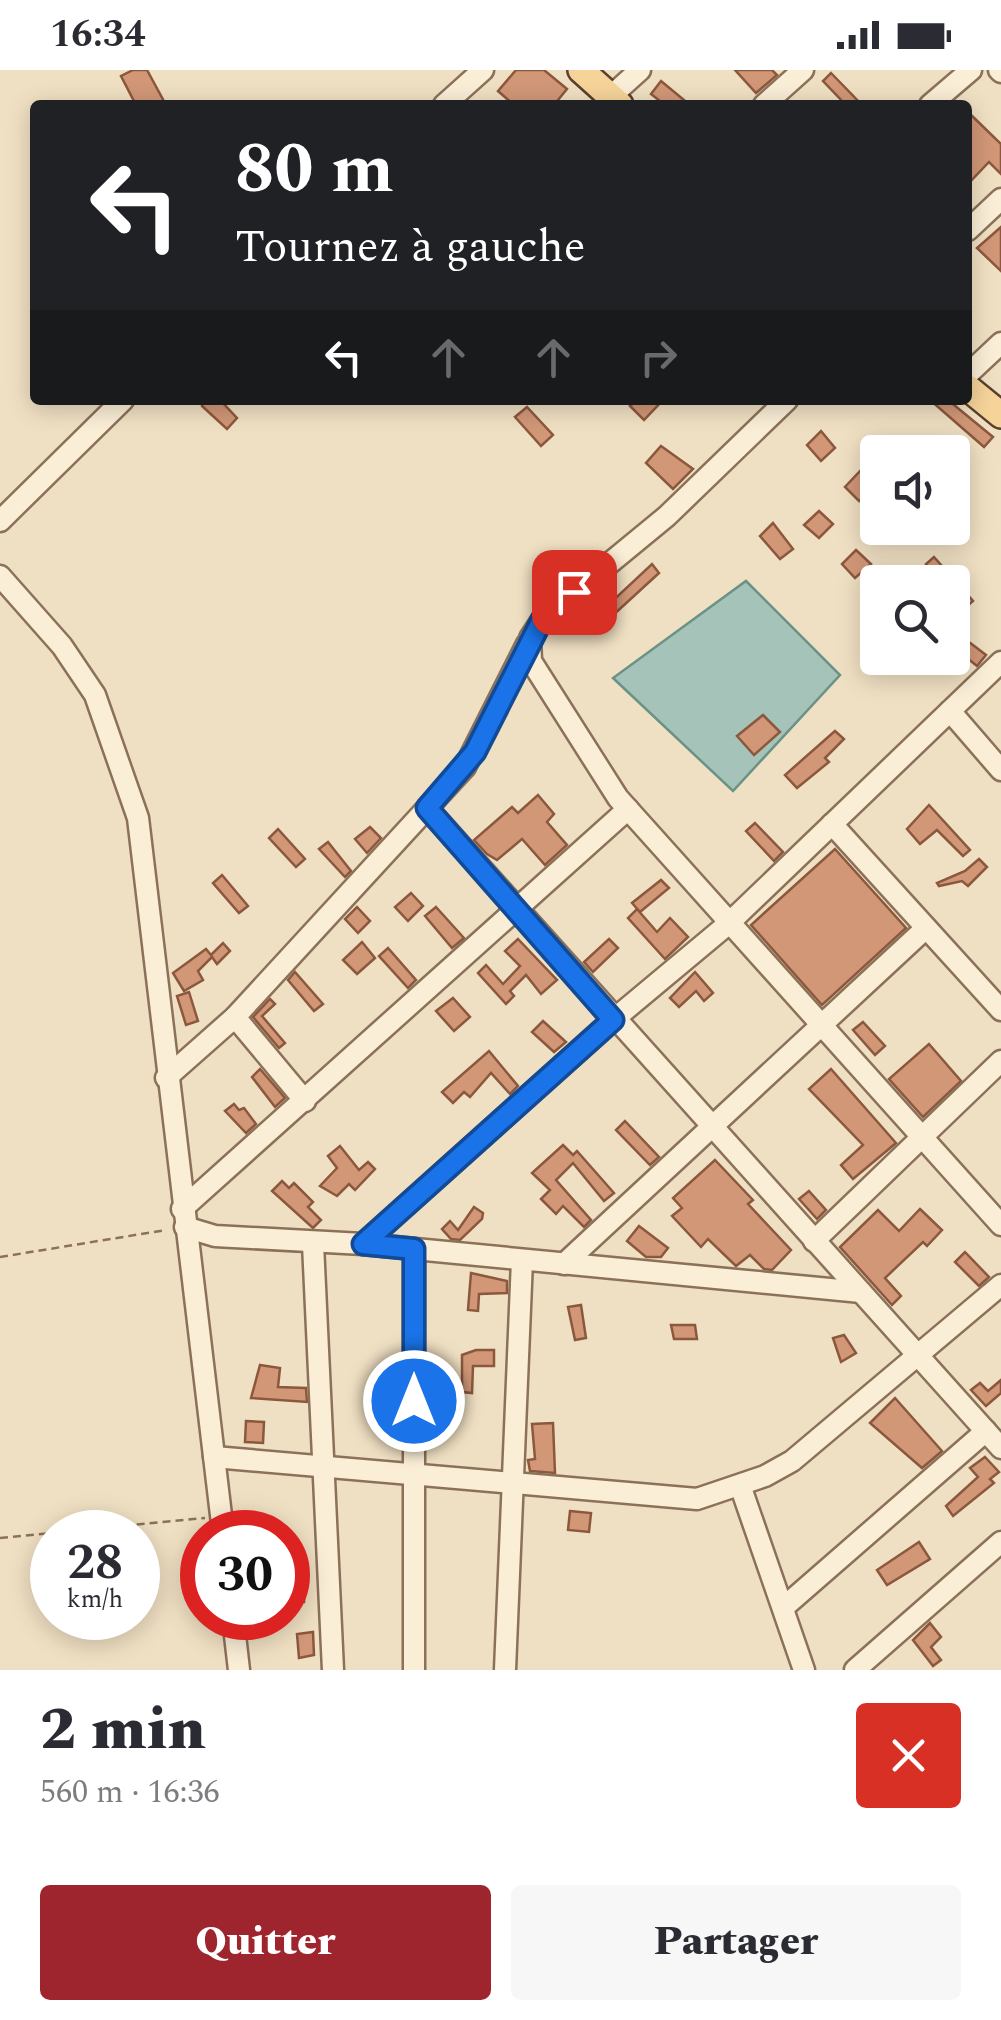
<!DOCTYPE html>
<html lang="fr">
<head>
<meta charset="utf-8">
<style>
	body { margin:0; font-family:Spectral,serif; background:#f7f7f7; color:#2b2b33; height:100vh; display:flex; flex-direction:column; font-size:38px; white-space:nowrap }
	* { box-sizing:border-box; margin:0 }
	p { font-size:32px; color:#7c7c81 }
	.icon { flex:none; width:55px; height:55px; fill:none; stroke:currentColor; stroke-width:2; stroke-linecap:round; stroke-linejoin:round }
	.map { position:relative; height:1600px; overflow:hidden }
	.details { display:flex; flex-direction:column; background:#fff; flex:1 }
	.details>* { flex:none }
	.guide { position:absolute; left:30px; top:30px; width:942px; height:305px; border-radius:10px; box-shadow:0 5px 25px #0003; background:#202124; color:#fff; overflow:hidden }
	.tools { position:absolute; left:860px; top:365px; display:grid; gap:20px }
	.tools a { display:grid; place-items:center; width:110px; height:110px; border-radius:10px; background:#fff; box-shadow:0 5px 25px #0003; font-size:50px }
	.speed { position:absolute; left:30px; top:1440px; display:flex; gap:20px; font-size:50px; font-weight:700; text-align:center }
	.speed>* { display:grid; place-content:center; width:130px; height:130px; border-radius:50%; background:#fff; box-shadow:0 5px 25px #0003; line-height:1 }
	.speed small { font-size:25px; font-weight:400 }
	.speed .limit { border:15px solid #d22; background:#fff; color:#111 }
	.pin { position:absolute; display:grid; place-items:center; width:85px; height:85px; color:#fff; margin:-42px; border-radius:20px; box-shadow:0 5px 15px #0006 }
	.me { position:absolute; width:110px; margin:-55px; rotate:0deg; stroke-linejoin:round; filter:drop-shadow(0 0 8px #0008) }
	.turn { display:flex; align-items:center; gap:35px; height:210px; padding:0 40px; font-size:45px }
	.turn .icon { width:130px; height:130px; stroke-width:2.5 }
	.turn b { display:block; font-size:70px; line-height:85px }
	.lanes { display:flex; align-items:center; height:95px; padding:0 40px; background:#0003; justify-content:center; gap:50px; direction:ltr }
	.lanes .off { opacity:.35 }
	.round { display:grid; place-items:center; flex:none; width:105px; height:105px; border-radius:10px; background:#f7f7f7 }
	.overview { display:flex; align-items:center; justify-content:space-between; height:170px; padding:0 40px }
	h1 { font-size:60px; font-weight:800; line-height:75px }
	.primary-button { display:flex; gap:20px; margin-top:auto; padding:20px 40px }
	.primary-button a { flex:1; height:115px; border-radius:10px; background:#9e252d; color:#fff; font-size:40px; font-weight:800; line-height:115px; text-align:center }
	.primary-button a+a { background:#f7f7f7; color:#2b2b33 }
	.status { display:flex; justify-content:space-between; align-items:center; height:70px; padding:0 50px; background:#fff; direction:ltr }
	.status svg { height:28px; fill:currentColor }
	.map>svg:first-child { display:block }
</style>
</head>
<body>
<div class="status"><b>16:34</b><svg viewBox="0 0 49 12"><path d="M0 12V9h3v3zM5 12V6h3v6zM10 12V3h3v9zM15 12V0h3v12zM26 1h20v11H26zM47 4h2v5h-2z"/></svg></div>
<div class="map">
<svg width="1001" height="1600" viewBox="0 0 1001 1600">
	<rect width="100%" height="100%" fill="#f0e0c3"/>
	<!-- water -->
	<path fill="#a5c3b9" stroke="#6b9286" stroke-width="2.5" d="M746 511 840 605 733 721 613 608Z"/>
	<!-- building -->
	<g fill="#d19777" stroke="#8c583d" stroke-width="2.5">
		<path d="M133 0H147L166 35H136L121 6Z"/>
		<path d="M516 0H544L567 19 554 35H514L498 21Z"/>
		<path d="M735 0H772L777 5 756 23Z"/>
		<path d="M831 3 862 35H846L823 11Z"/>
		<path d="M661 11 690 35H665L651 24Z"/>
		<path d="M968 42 1001 74V104L989 92 968 114Z"/>
		<path d="M1001 157V201L977 178Z"/>
		<path d="M206 330H220L237 348 227 359 202 336Z"/>
		<path d="M637 330H663L644 350 630 336Z"/>
		<path d="M930 330H948L993 367 984 377Z"/>
		<path d="M527 337 553 365 541 376 515 347Z"/>
		<path d="M821 361 835 378 821 391 807 375Z"/>
		<path d="M661 376 693 399 673 419 646 393Z"/>
		<path d="M860 401 875 417 859 431 845 417Z"/>
		<path d="M819 441 833 454 819 468 804 455Z"/>
		<path d="M773 453 793 479 780 489 760 466Z"/>
		<path d="M856 480 871 494 855 508 842 494Z"/>
		<path d="M934 487 973 531 964 539 952 527V512H942L926 494Z"/>
		<path d="M652 494 659 503 598 559 591 551Z"/>
		<path d="M952 559 986 585 977 596 952 576Z"/>
		<path d="M763 645 780 662 754 685 737 666Z"/>
		<path d="M835 661 844 669 825 688 829 692 797 718 785 705Z"/>
		<path d="M538 725 554 744 547 752 567 775 545 795 522 769 497 790 487 784 474 770 512 737 518 743Z"/>
		<path d="M929 735 970 780 963 786 937 760 920 774 907 759Z"/>
		<path d="M755 753 783 782 774 791 746 761Z"/>
		<path d="M370 757 381 768 367 783 355 769Z"/>
		<path d="M278 759 305 789 296 797 269 768Z"/>
		<path d="M328 772 351 801 345 807 319 779Z"/>
		<path d="M835 779 906 858 822 935 751 855Z"/>
		<path d="M979 789 987 797 968 816 962 811 939 816 937 813 965 801Z"/>
		<path d="M222 805 248 836 239 843 213 813Z"/>
		<path d="M661 810 669 818 640 842 632 833Z"/>
		<path d="M411 823 423 836 408 851 395 837Z"/>
		<path d="M357 837 370 851 358 863 345 849Z"/>
		<path d="M436 837 464 868 452 878 425 846Z"/>
		<path d="M637 839 657 862 670 848 688 867 665 889 628 848Z"/>
		<path d="M518 869 557 910 541 924 526 905 510 921 514 926 506 934 478 903 486 895 503 914 520 896 505 881Z"/>
		<path d="M609 869 618 878 593 902 584 892Z"/>
		<path d="M362 872 375 888 357 904 343 890Z"/>
		<path d="M223 873 230 881 217 894 212 887 198 901 203 910 184 921 173 903 206 879 211 885Z"/>
		<path d="M388 878 416 910 408 918 379 886Z"/>
		<path d="M295 902 323 934 314 941 288 910Z"/>
		<path d="M695 902 713 923 704 931 696 921 679 937 670 928Z"/>
		<path d="M189 922 198 951 186 955 177 926Z"/>
		<path d="M453 928 470 947 454 961 436 941Z"/>
		<path d="M270 929 275 934 262 946 285 973 279 978 253 947Z"/>
		<path d="M543 951 566 972 554 982 532 962Z"/>
		<path d="M863 952 885 976 875 985 853 960Z"/>
		<path d="M929 974 961 1011 923 1047 889 1009Z"/>
		<path d="M489 981 518 1016 510 1024 491 1003 470 1027 464 1022 453 1033 442 1022Z"/>
		<path d="M260 999 285 1028 275 1037 252 1007Z"/>
		<path d="M831 999 896 1073 853 1109 841 1095 863 1075 809 1019Z"/>
		<path d="M234 1034 239 1040 244 1038 256 1054 246 1063 225 1041Z"/>
		<path d="M625 1051 659 1087 650 1095 616 1060Z"/>
		<path d="M563 1075 573 1085 577 1081 614 1123 604 1131 573 1093 556 1110 591 1150 584 1157 563 1136 556 1144 541 1129 550 1120 532 1103Z"/>
		<path d="M340 1076 359 1100 368 1092 375 1099 355 1120 349 1114 337 1126 320 1116 337 1098 328 1086Z"/>
		<path d="M715 1090 753 1130 748 1134 791 1180 772 1200 764 1199 750 1185 736 1196 708 1169 701 1177 672 1146 682 1138 673 1128Z"/>
		<path d="M282 1111 289 1118 294 1113 313 1132 308 1137 321 1150 313 1158 272 1121Z"/>
		<path d="M809 1121 826 1140 817 1149 799 1129Z"/>
		<path d="M474 1137 483 1143 482 1149 460 1170 451 1169 442 1159 450 1151 458 1160Z"/>
		<path d="M920 1139 942 1160 927 1176 923 1172 885 1208 901 1226 892 1235 840 1177 878 1140 899 1161Z"/>
		<path d="M639 1156 668 1178 661 1187H646L627 1171Z"/>
		<path d="M965 1182 989 1207 979 1216 955 1192Z"/>
		<path d="M471 1203 507 1211V1223L479 1224 478 1241 468 1240Z"/>
		<path d="M581 1235 586 1268 575 1270 568 1237Z"/>
		<path d="M671 1255H695L697 1269H674Z"/>
		<path d="M844 1265 856 1283 841 1292 833 1268Z"/>
		<path d="M476 1280H494V1296H473L472 1323 462 1322V1285Z"/>
		<path d="M260 1295 280 1298 278 1317 306 1318 307 1332 251 1328Z"/>
		<path d="M1001 1310V1323L986 1336 971 1320 980 1313 988 1321Z"/>
		<path d="M895 1328 942 1381 922 1398 870 1353Z"/>
		<path d="M246 1351 264 1352 263 1373 245 1372Z"/>
		<path d="M553 1353 555 1403 530 1401 528 1390 535 1389 532 1354Z"/>
		<path d="M985 1387 999 1402 990 1409 994 1413 953 1446 946 1436 978 1407 970 1398Z"/>
		<path d="M570 1441 591 1443 589 1462 568 1460Z"/>
		<path d="M919 1472 930 1489 887 1515 877 1500Z"/>
		<path d="M289 1511H305L304 1532H289Z"/>
		<path d="M930 1553 941 1567 931 1577 941 1590 933 1596 913 1570Z"/>
		<path d="M313 1562 314 1585 299 1588 297 1564Z"/>
	</g>
	<g fill="none" stroke-linecap="round" stroke-linejoin="round">
		<!-- minor casing -->
		<g stroke="#8c7159" stroke-width="25">
			<g id="minor">
				<path d="M999 0 1001 2"/>
				<path d="M610 27 640 0"/>
				<path d="M444 35 483 0"/>
				<path d="M764 35 803 0"/>
				<path d="M930 35 971 0"/>
				<path d="M968 160 1001 129"/>
				<path d="M968 304 1001 273"/>
				<path d="M787 330 667 446 543 548 530 568 531 591 618 728 1001 1155"/>
				<path d="M0 451 123 330"/>
				<path d="M0 506 62 576 95 625 138 748 223 1462"/>
				<path d="M950 641 1001 700"/>
				<path d="M427 738 1001 1378"/>
				<path d="M832 754 1001 940"/>
				<path d="M235 947 305 1031"/>
				<path d="M166 1008 235 947 465 697 527 574"/>
				<path d="M182 1139 628 739"/>
				<path d="M185 1157 215 1166 363 1174 861 1222"/>
				<path d="M814 1171 1001 991"/>
				<path d="M313 1174 333 1600"/>
				<path d="M363 1174 613 950 728 854 1001 592"/>
				<path d="M414 1179V1600"/>
				<path d="M564 1194 926 858"/>
				<path d="M214 1387 697 1429 765 1406 792 1391 1001 1215"/>
				<path d="M740 1415 804 1600"/>
				<path d="M784 1537 986 1361"/>
				<path d="M233 1548 239 1600"/>
				<path d="M505 1600 522 1190"/>
				<path d="M855 1600 1001 1472"/>
			</g>
		</g>
		<!-- major casing -->
		<g stroke="#593f2d" stroke-width="30">
			<g id="major">
				<path d="M581 0 620 35"/>
				<path d="M968 318 1001 345"/>
			</g>
		</g>
		<!-- path -->
		<g stroke="#8c7159" stroke-width="2.5" stroke-dasharray="8 5" stroke-linecap="butt">
			<path d="M0 1187 166 1160"/>
			<path d="M59 1462 205 1448"/>
			<path d="M0 1468 52 1463"/>
		</g>
		<!-- minor -->
		<use href="#minor" stroke="#fbeed7" stroke-width="20"/>
		<!-- major -->
		<use href="#major" stroke="#f5d399" stroke-width="25"/>
	</g>
	<g fill="none" stroke-linecap="round" stroke-linejoin="round">
		<!-- route casing -->
		<g stroke="#114b97" stroke-width="25">
			<path id="route" d="M414 1331V1179L363 1174 613 950 427 738 475 682 543 548 574 522"/>
		</g>
		<!-- route -->
		<use href="#route" stroke="#1a73e8" stroke-width="18"/>
	</g>
</svg>
<div class="tools">
<a><svg class="icon" aria-label="sound" viewBox="0 0 24 24"><path d="M4 9h4l5-4v14l-5-4H4zM17 9q2 3 0 6"/></svg></a>
<a><svg class="icon" aria-label="search" viewBox="0 0 24 24"><circle cx="10" cy="10" r="6"/><path d="M15 15l6 6"/></svg></a>
</div>
<div class="speed"><div>28<small>km/h</small></div><div class="limit">30</div></div>
<div class="pin" style="left:574px;top:522px;background:#d93025"><svg class="icon" aria-label="arrive" viewBox="0 0 24 24"><path d="M6 21V4h12l-3 4 3 4H6"/></svg></div>
<svg class="me" style="left:414px;top:1331px" viewBox="-20 -20 40 40"><circle r="17" fill="#1a73e8" stroke="#fff" stroke-width="3"/><path d="M0-11L8 9 0 5-8 9z" fill="#fff"/></svg>
<div class="guide">
<div class="turn"><svg class="icon" aria-label="left" viewBox="0 0 24 24"><path d="M17 20v-9H6M10 6l-5 5 5 5"/></svg><div><b>80 m</b>Tournez à gauche</div></div>
<div class="lanes"><svg class="icon" aria-label="left" viewBox="0 0 24 24"><path d="M17 20v-9H6M10 6l-5 5 5 5"/></svg><svg class="icon off" aria-label="ahead" viewBox="0 0 24 24"><path d="M12 20V5M6 11l6-6 6 6"/></svg><svg class="icon off" aria-label="ahead" viewBox="0 0 24 24"><path d="M12 20V5M6 11l6-6 6 6"/></svg><svg class="icon off" aria-label="right" viewBox="0 0 24 24"><path d="M7 20v-9h11M14 6l5 5-5 5"/></svg></div>
</div>
</div>
<section class="details">
<div class="overview"><div><h1>2 min</h1><p>560 m · 16:36</p></div><a class="round" style="background:#d93025;color:#fff"><svg class="icon" aria-label="close" viewBox="0 0 24 24"><path d="M6 6l12 12M18 6L6 18"/></svg></a></div>
<div class="primary-button"><a>Quitter</a><a>Partager</a></div>
</section>
</body>
</html>
